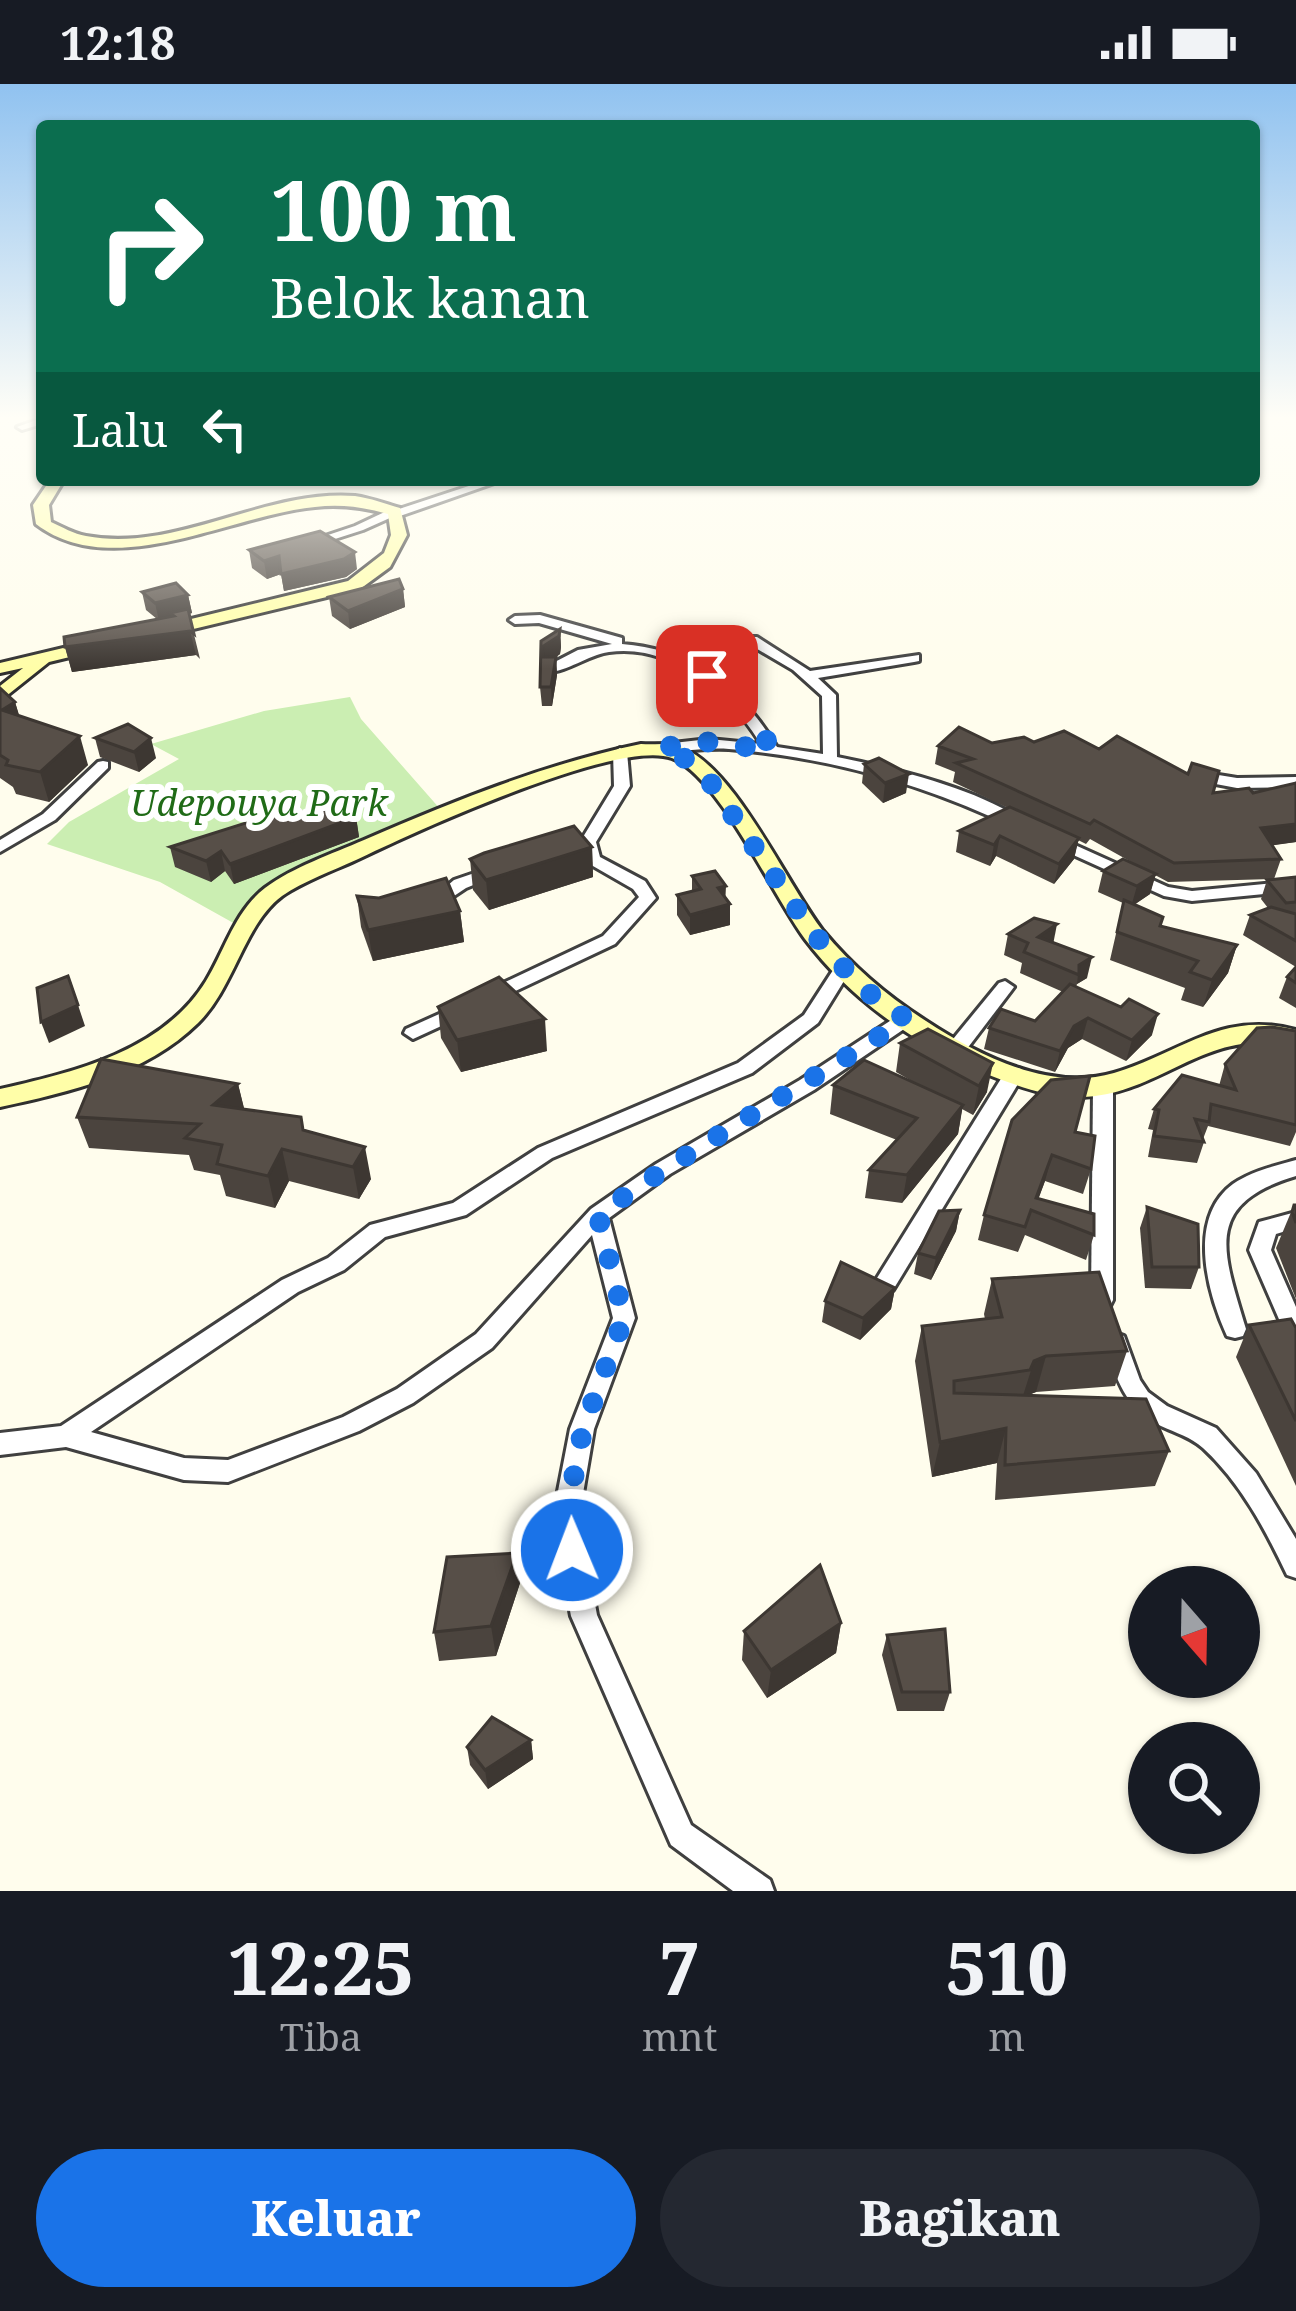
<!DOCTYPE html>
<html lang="id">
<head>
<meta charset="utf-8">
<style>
	body { margin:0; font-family:"Noto Serif",serif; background:#242831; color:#f1f3f6; height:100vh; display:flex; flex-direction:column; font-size:45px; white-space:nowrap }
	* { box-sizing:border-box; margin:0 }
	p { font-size:39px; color:#9ea1a6 }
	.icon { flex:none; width:66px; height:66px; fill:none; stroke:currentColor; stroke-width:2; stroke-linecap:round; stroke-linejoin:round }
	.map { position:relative; height:1807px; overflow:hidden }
	.sheet { display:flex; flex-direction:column; background:#171b24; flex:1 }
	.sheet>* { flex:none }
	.top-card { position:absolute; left:36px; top:36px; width:1224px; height:366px; border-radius:12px; box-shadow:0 3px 9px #0004; background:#0b6e4f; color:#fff; overflow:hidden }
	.needle { width:78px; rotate:160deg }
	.fabs { position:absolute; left:1128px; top:1482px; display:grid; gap:24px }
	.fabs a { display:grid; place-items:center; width:132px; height:132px; border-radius:50%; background:#171b24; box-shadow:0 3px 9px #0004; font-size:60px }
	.pin { position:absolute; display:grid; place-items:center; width:102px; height:102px; color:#fff; margin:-51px; border-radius:24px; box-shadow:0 6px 18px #0006 }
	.me { position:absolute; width:132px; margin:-66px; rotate:359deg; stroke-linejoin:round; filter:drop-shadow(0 0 9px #0008) }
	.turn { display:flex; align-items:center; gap:42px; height:252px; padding:0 36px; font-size:54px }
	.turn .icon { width:156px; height:156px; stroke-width:2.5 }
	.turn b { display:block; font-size:84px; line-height:102px }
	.then { display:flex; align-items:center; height:114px; padding:0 36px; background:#0003; gap:24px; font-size:45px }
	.eta { display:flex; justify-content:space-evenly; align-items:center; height:204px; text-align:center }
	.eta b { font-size:72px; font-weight:800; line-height:84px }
	.cta { display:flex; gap:24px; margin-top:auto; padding:24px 36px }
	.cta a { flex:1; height:138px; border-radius:72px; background:#1a73e8; color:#fff; font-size:48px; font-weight:800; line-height:138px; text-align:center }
	.cta a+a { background:#242831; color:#f1f3f6 }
	.status { display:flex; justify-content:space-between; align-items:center; height:84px; padding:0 60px; background:#171b24; direction:ltr }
	.status svg { height:33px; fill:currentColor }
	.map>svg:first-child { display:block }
</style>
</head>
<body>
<div class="status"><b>12:18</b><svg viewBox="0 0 49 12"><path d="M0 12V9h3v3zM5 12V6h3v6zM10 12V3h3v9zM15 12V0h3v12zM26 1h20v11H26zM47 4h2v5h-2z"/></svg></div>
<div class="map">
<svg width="1296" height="1807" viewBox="0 0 1296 1807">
	<rect width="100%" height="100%" fill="#fffded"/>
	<!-- green -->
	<path fill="#cbeeb2" d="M350 613 361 635 441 726 309 791 237 841 160 798 47 760 69 738 179 675 151 660 264 627Z"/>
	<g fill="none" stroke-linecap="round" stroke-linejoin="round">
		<!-- street casing -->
		<g stroke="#404040" stroke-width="6">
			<g id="street">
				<path d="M42 334V340L22 346 17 343Z"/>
				<path d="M487 396H503L400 432 392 433 363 446 310 463 304 459 355 442 391 425H399Z"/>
				<path d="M540 531 622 554V560C692 565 741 604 777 663L823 670 822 612 793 586 747 559V553H757L810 587 919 571V577L914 578 818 594 836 611 837 673C892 684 984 706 1027 740L1025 743H1013C924 700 828 673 729 665 704 663 679 669 655 667V661L709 655 761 660C730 610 672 559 609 568 587 571 568 588 547 588V582L578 566 612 560 539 539 515 540 509 536 515 532Z"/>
				<path d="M620 664 627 668 630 702 596 758 600 773 645 797 656 814 615 860 494 917H482L479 913 482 909 603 852 639 813 633 805 586 778 580 758 614 702 613 668Z"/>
				<path d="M103 677 108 678V684L55 736 0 768V756L43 730 98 678Z"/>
				<path d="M1194 687 1237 694 1296 693V703L1237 704 1189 695 1186 692Z"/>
				<path d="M1055 752 1168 803 1192 807 1296 797V807L1192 817 1164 812 1049 760 1047 757Z"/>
				<path d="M492 783 500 788 498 791 466 804 433 826 425 821 454 796Z"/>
				<path d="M843 878 852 884 818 939 752 989 552 1074 466 1131 385 1153 344 1186 298 1208 91 1348 184 1374 228 1376 343 1333 397 1305 476 1250 591 1125 656 1080 800 996 899 931H913L915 935 913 939 814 1006 670 1090 609 1134 635 1234 594 1345 579 1433 597 1531 691 1741 770 1796 774 1807H733L671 1761 571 1532 553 1433 570 1345 613 1234 592 1151 492 1264 413 1319 359 1347 228 1398 184 1396 66 1363 0 1371V1349L61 1342 282 1196 328 1174 370 1141 453 1119 538 1064 738 979 804 931 837 880Z"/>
				<path d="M1005 897 1014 903 1011 907 963 970H949L947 965 949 960 999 899Z"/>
				<path d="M457 922 463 924 466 928 463 932 413 955 404 949 406 945Z"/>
				<path d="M1014 983 1021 985 1024 990 893 1206 885 1209 877 1206 874 1200 877 1194 1007 985Z"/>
				<path d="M1103 998 1110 1000 1113 1005V1216L1110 1222 1102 1225 1094 1222 1091 1216 1093 1005 1096 1000Z"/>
				<path d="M1296 1076V1092C1202 1120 1223 1168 1246 1245L1243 1252 1235 1254 1227 1252C1207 1208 1187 1134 1233 1100 1252 1087 1275 1082 1296 1076Z"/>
				<path d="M1296 1128V1144L1276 1150 1271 1166 1296 1223V1258L1288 1256 1249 1166 1259 1138Z"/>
				<path d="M1116 1249 1124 1252 1140 1296 1148 1308 1167 1322 1216 1344 1256 1389 1296 1455V1494L1287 1491C1265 1445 1241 1399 1203 1364 1191 1353 1176 1349 1161 1342 1125 1325 1116 1294 1105 1259L1108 1252Z"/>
			</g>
		</g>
		<!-- secondary casing -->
		<g stroke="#2f2f2f" stroke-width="6">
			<g id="secondary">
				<path d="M50 396H64L49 421 51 438C62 443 74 450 86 452 177 469 264 405 355 412 370 414 386 420 400 424L407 451 390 483 360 505 160 553 154 552V544L348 497 384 469 391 451 388 430C363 423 341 420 315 423 230 431 113 499 36 440L33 421Z"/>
				<path d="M97 556 106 561 103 565 49 578 0 617V602L23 584 0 589V579Z"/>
				<path d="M641 660C653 661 667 659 678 662 733 679 787 801 823 847 852 882 888 913 926 937 979 972 1050 1008 1114 989 1181 969 1222 926 1296 946V964C1208 939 1163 1011 1081 1013 1054 1014 1027 1005 1002 996 926 968 854 920 805 855 773 812 719 692 672 674 618 654 412 749 356 776 332 787 304 797 282 812 244 840 234 904 198 939 145 991 69 1008 0 1023V1005C75 988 163 967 206 897 225 866 235 827 265 804 293 783 332 770 364 756 454 717 545 680 641 660Z"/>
			</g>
		</g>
		<!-- street -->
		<use href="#street" fill="#fff" fill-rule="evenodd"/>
		<!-- secondary -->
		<use href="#secondary" fill="#fffea8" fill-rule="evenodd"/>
	</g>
	<!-- wall -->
	<g fill="#4b443e">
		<path d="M249 466 357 485 346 493 284 507 281 490 267 495 252 484Z"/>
		<path d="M403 505 405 523 350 545 332 532 329 513Z"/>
		<path d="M142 508 188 511 192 529 189 530 200 575 196 571 72 588 65 563 157 535 146 526Z"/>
		<path d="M560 545 561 563 560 570 556 573 557 591 552 622H542L540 603Z"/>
		<path d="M0 604 15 618 19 632 88 681 49 718 16 710 13 703 0 694Z"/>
		<path d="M95 654 156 674 139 688 100 673Z"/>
		<path d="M1034 658 1099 665 1213 709H1253L1295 699 1296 697V758L1272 761 1281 775 1274 795 1168 798 1155 791 1150 810 1135 820 1161 842 1237 861 1228 889 1203 923 1181 916 1185 904 1110 876 1123 819 1098 808 1103 787 1142 784 1090 755 1086 760 1078 756 1074 775 1054 800 996 772 990 782 956 768 959 747 1008 724 953 698 955 688 935 680 938 662Z"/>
		<path d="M864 680 906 709 883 719 862 699Z"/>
		<path d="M290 725 291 732 356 733 359 753 234 800 225 787 211 798 175 783 170 763Z"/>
		<path d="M592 763 593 793 489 826 473 806 470 775Z"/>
		<path d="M692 792 725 813 730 841 690 851 677 831V811L692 807Z"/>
		<path d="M1296 793V883L1243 851 1250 831 1268 824 1261 815 1267 796Z"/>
		<path d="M357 812 460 827 464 858 373 877 361 843Z"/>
		<path d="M1008 850 1053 858 1087 894 1077 900 1076 903 1152 951 1126 977 1082 955 1068 964 1055 988 984 965 989 944 1035 937 1063 908 1020 889 1022 879 1004 871Z"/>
		<path d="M1296 883V924L1279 914 1287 893Z"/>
		<path d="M438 923 547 967 461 988 441 954Z"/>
		<path d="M928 945 987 1008 973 1031 962 1025 958 1050 902 1119 865 1114 869 1086 897 1056 830 1030 833 1001 922 1003 896 988 900 959Z"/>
		<path d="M1296 947V1048L1290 1062 1208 1042 1203 1055 1204 1058 1197 1079 1148 1073 1153 1046 1148 1045 1154 1025 1219 1002 1225 980Z"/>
		<path d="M238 1000 244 1025 304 1047 371 1095 359 1115 289 1097 275 1124 226 1112 220 1091 194 1086 189 1071 89 1064 77 1033Z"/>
		<path d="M1075 1048 1091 1085 1083 1110 1045 1097 1038 1115 1094 1151 1086 1176 1025 1151 1018 1168 978 1156 984 1131Z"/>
		<path d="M1294 1121H1296V1215L1276 1164Z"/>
		<path d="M1147 1123 1199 1183 1191 1205 1145 1204 1140 1144Z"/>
		<path d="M960 1126 956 1147 931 1196 914 1190 918 1169Z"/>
		<path d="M992 1195 1127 1267 1115 1302 1036 1308 1028 1311 1169 1367 1155 1402 995 1416 997 1379 932 1393 915 1277 922 1242 985 1235 984 1230Z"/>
		<path d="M895 1204 891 1225 860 1256 822 1238 825 1217Z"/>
		<path d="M1249 1241 1296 1244V1402L1236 1273Z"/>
		<path d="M517 1469 520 1499 496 1572 439 1577 434 1548Z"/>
		<path d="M841 1539 836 1569 767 1614 742 1576 744 1547Z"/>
		<path d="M887 1551 950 1608 944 1627H897L882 1571Z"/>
		<path d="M531 1656 533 1675 488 1705 470 1681 467 1663Z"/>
	</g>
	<!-- shaded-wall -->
	<g fill="#3d3732">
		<path d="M355 468 357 485 346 493 284 507 281 490 267 495 264 477 279 472Z"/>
		<path d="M403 505 405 523 350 545 348 527Z"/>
		<path d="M188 511 192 529 174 533 170 529 172 534 159 537 155 519Z"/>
		<path d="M560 545 561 563 560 570 556 573 557 591 552 622 551 603 542 563Z"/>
		<path d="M190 547 196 571 72 588 65 563Z"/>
		<path d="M15 618 24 647 2 626Z"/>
		<path d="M80 652 88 681 49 718 40 688Z"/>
		<path d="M151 654 156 674 139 688 134 668Z"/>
		<path d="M909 690 906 709 883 719 885 699Z"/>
		<path d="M356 733 359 753 234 800 230 780Z"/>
		<path d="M1296 740V758L1255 764 1261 744Z"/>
		<path d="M1000 752 996 772 990 782 994 761Z"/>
		<path d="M1079 754 1074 775 1054 800 1059 780Z"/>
		<path d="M592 763 593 793 489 826 486 796Z"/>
		<path d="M221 767 225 787 211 798 206 777Z"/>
		<path d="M1156 790 1150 810 1131 823 1137 802Z"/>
		<path d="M726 802 725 822 730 820V841L690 851V831L718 804Z"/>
		<path d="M460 827 464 858 373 877 368 846Z"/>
		<path d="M1057 840 1053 861 1034 873 1038 853Z"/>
		<path d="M1237 861 1228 889 1203 923 1212 896Z"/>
		<path d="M1092 873 1087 894 1077 900 1079 881Z"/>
		<path d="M78 921 85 942 49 959 41 938Z"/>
		<path d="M1158 930 1152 951 1126 977 1132 956Z"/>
		<path d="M1088 934 1082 955 1068 964 1055 988 1060 967 1074 942Z"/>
		<path d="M545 935 547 967 461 988 457 956Z"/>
		<path d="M993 979 987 1008 973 1031 979 1002Z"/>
		<path d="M238 1000 246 1032 213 1021Z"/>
		<path d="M963 1021 958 1050 902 1119 907 1091Z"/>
		<path d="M365 1063 371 1095 359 1115 353 1083Z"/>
		<path d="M282 1065 289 1097 275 1124 268 1092Z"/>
		<path d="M1052 1071 1045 1097 1034 1127 1036 1114Z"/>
		<path d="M960 1126 956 1147 931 1196 936 1174Z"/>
		<path d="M895 1204 891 1225 860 1256 863 1234Z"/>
		<path d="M1046 1272 1036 1308 1024 1313 1020 1321 1034 1277Z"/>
		<path d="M1006 1344 997 1379 932 1393 940 1358Z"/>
		<path d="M517 1469 520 1499 496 1572 491 1542Z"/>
		<path d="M841 1539 836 1569 767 1614 771 1586Z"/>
		<path d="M531 1656 533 1675 488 1705 485 1686Z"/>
	</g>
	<!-- building -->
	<g fill="#574f48" stroke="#3d3732" stroke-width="3">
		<path d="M320 447 355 468 344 475 281 490 279 472 264 477 249 466Z"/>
		<path d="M399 495 403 505 348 527 329 513Z"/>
		<path d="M176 499 188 511 155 519 142 508Z"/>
		<path d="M188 525 194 550 190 547 65 563 64 553 174 532 170 529Z"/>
		<path d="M560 545 559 552 542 563 543 573H556L551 603H540L541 557Z"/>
		<path d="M0 604 15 618 2 626 80 652 40 688 6 681 8 676 0 671Z"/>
		<path d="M128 640 151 654 134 668 95 654Z"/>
		<path d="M959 643 992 659 1024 653 1034 658 1064 647 1099 665 1117 652 1188 690 1192 679 1219 687 1213 709 1249 704 1253 709 1296 699V740L1261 744 1281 775 1174 779 1094 736 1090 740 956 679 973 675 938 662Z"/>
		<path d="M879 674 909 690 885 699 864 680Z"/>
		<path d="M321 721 327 726 345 723 356 733 230 780 221 767 206 777 170 763 290 725 285 735Z"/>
		<path d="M1010 723 1079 754 1059 780 1000 752 994 761 959 747Z"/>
		<path d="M574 742 592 763 486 796 470 775 484 769Z"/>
		<path d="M1123 775 1156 790 1137 802 1103 787Z"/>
		<path d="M715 787 726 802 718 804 730 820 690 831 677 811 701 805 692 792Z"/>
		<path d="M1296 793V818L1286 819 1267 796Z"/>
		<path d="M446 794 460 827 368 846 357 812 379 814Z"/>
		<path d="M1124 816 1163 833 1160 842 1237 861 1212 896 1190 888 1198 877 1117 848Z"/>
		<path d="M1271 823 1296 830V857L1250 831Z"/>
		<path d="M1034 834 1057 840 1038 853 1092 873 1079 881V891L1024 868 1028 859 1008 850Z"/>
		<path d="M1296 883V899L1287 893Z"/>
		<path d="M68 892 78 921 41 938 37 904Z"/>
		<path d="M499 893 545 935 457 956 438 923Z"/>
		<path d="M1070 900 1121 923 1129 915 1158 930 1132 956 1088 934 1074 942 1060 967 989 944 1001 925 1035 937Z"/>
		<path d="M1272 943 1296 947V1041L1211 1020 1209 1038 1195 1035 1204 1058 1154 1052 1159 1026 1154 1025 1182 991 1236 1006 1225 980 1257 944Z"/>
		<path d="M928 945 993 979 979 1002 900 959Z"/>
		<path d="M101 975 238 1000 213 1021 301 1033 303 1046 365 1063 353 1083 282 1065 268 1092 217 1080 222 1061 185 1054 200 1040 77 1033Z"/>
		<path d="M864 976 963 1021 907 1091 869 1086 917 1034 833 1001Z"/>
		<path d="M1090 992 1075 1048 1095 1052 1091 1085 1052 1071 1036 1114 1094 1130V1151L1031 1126 1025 1143 984 1131 1012 1036 1051 996Z"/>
		<path d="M1294 1121H1296V1139L1292 1128Z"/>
		<path d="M1147 1123 1198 1140 1199 1183H1152Z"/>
		<path d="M960 1126 936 1174 918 1169 939 1127Z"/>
		<path d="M841 1178 895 1204 863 1234 825 1217Z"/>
		<path d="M1099 1188 1127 1267 1046 1272 1034 1277 1030 1286 954 1297V1309L1146 1315 1169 1367 1005 1381 1006 1344 940 1358 922 1242 1002 1233 992 1195Z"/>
		<path d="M1291 1235 1296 1244V1337L1249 1241Z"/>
		<path d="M517 1469 491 1542 434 1548 447 1473Z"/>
		<path d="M820 1481 841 1539 771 1586 744 1547Z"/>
		<path d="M945 1545 950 1608H902L887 1551Z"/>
		<path d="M492 1633 531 1656 485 1686 467 1663Z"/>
	</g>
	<!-- sky -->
	<linearGradient id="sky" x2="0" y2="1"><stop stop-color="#90c2f0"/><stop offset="0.57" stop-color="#fffef7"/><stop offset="1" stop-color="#fffef7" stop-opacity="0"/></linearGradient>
	<rect width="1296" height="585" fill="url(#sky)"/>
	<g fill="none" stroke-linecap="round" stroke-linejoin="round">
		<!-- route -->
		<path stroke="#1a73e8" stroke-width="21" stroke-dasharray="0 37.8" d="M572 1466 566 1433 583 1345 624 1234 598 1131C697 1060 804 1002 906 935L862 904 813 849 704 689 676 668 660 664 701 657 772 666 757 640 707 592"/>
	</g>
	<g text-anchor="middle" stroke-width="12" stroke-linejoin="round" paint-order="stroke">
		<!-- park labels -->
		<g font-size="36" font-style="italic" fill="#206b17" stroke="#fff">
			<text x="259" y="732">Udepouya Park</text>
		</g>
	</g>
</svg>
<div class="fabs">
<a><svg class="needle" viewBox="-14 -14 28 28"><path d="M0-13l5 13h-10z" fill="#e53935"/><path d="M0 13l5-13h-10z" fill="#9ea1a6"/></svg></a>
<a><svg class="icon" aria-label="search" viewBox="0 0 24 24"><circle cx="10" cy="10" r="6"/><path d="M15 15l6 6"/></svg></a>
</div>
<div class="pin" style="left:707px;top:592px;background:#d93025"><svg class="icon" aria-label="arrive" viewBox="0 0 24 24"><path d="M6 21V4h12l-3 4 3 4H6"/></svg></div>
<svg class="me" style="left:572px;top:1466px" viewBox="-20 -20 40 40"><circle r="17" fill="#1a73e8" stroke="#fff" stroke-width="3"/><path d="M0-11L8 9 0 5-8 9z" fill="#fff"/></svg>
<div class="top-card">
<div class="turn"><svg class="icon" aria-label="right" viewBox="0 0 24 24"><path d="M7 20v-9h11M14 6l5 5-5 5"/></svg><div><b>100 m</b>Belok kanan</div></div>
<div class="then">Lalu<svg class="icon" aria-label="left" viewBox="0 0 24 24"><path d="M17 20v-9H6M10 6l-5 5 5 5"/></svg></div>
</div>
</div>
<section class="sheet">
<div class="eta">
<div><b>12:25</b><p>Tiba</p></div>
<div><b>7</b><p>mnt</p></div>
<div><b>510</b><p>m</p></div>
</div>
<div class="cta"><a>Keluar</a><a>Bagikan</a></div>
</section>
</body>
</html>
